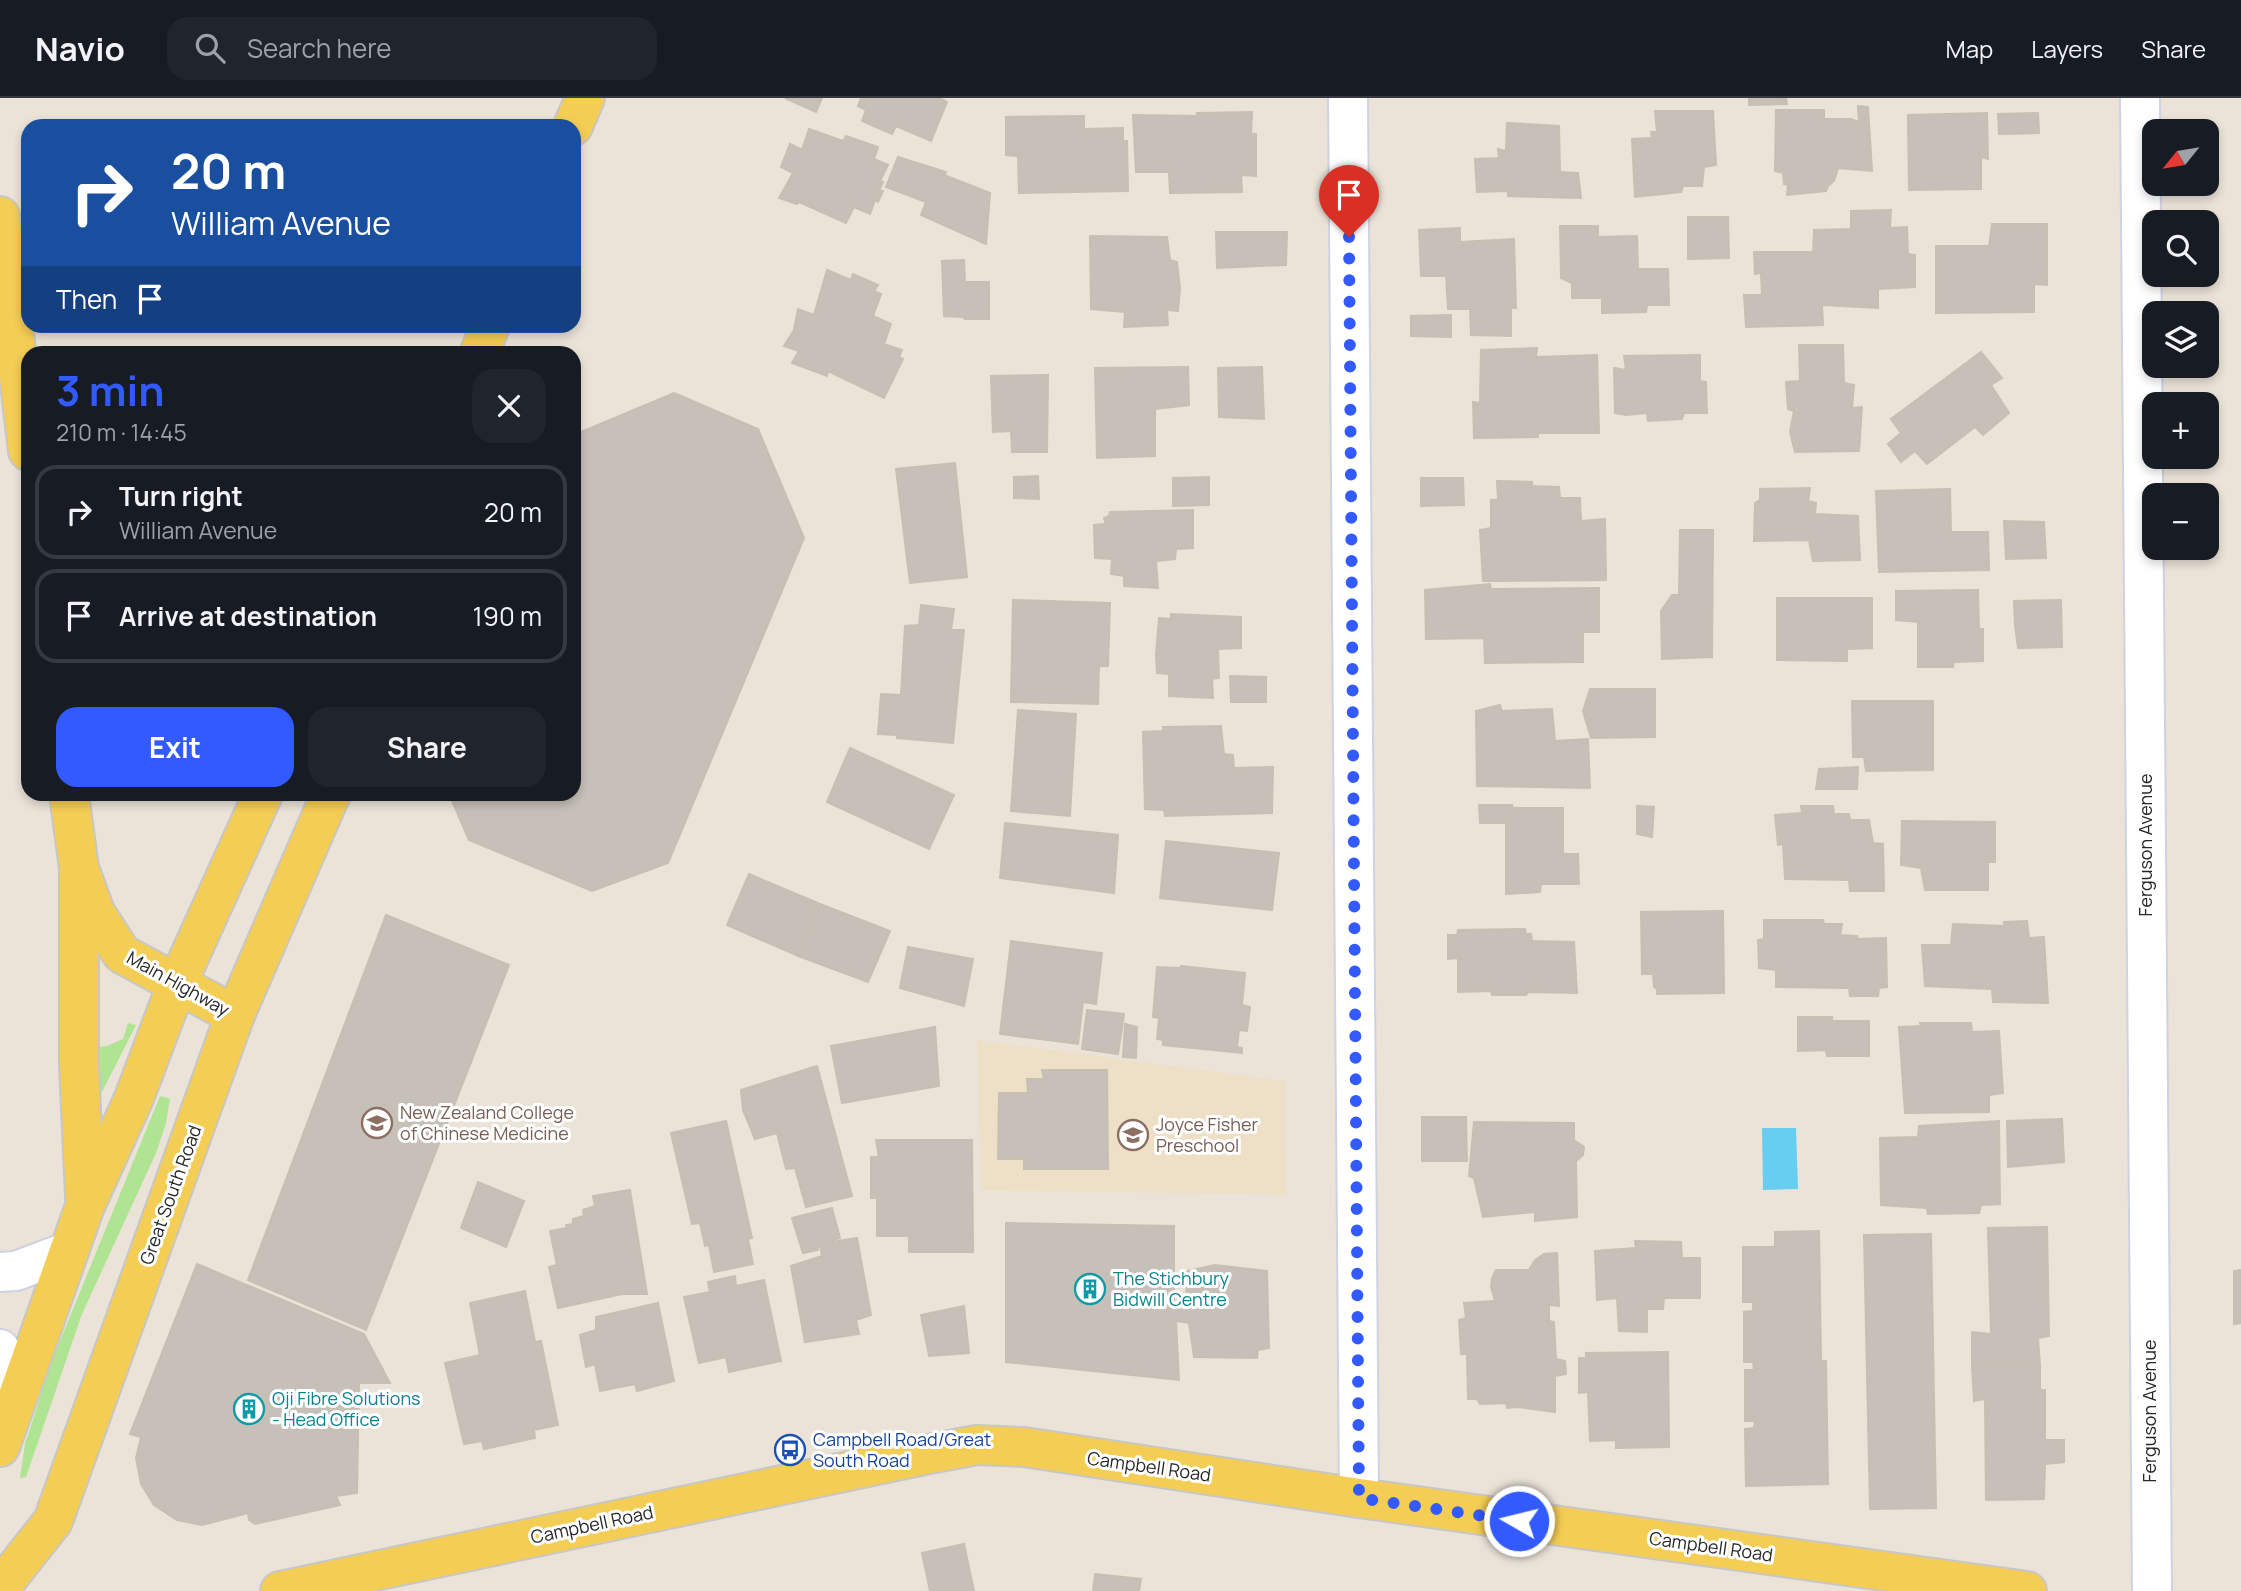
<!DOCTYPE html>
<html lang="en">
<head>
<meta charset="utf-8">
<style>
	body { margin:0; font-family:Manrope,sans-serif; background:#20242c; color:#f1f3f6; height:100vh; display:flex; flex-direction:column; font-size:26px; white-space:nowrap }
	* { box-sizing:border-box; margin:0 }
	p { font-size:23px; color:#9ea1a6 }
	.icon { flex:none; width:38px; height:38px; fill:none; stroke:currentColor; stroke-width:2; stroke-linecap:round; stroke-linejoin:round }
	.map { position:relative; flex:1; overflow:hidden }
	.sheet { position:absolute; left:21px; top:248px; width:560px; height:455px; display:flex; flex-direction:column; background:#171b24; border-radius:21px; box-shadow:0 4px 10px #0003 }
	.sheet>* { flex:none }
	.guide { position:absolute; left:21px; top:21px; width:560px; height:214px; border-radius:21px; box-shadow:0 4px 10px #0003; background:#1a4fa0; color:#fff; overflow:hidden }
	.needle { width:46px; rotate:240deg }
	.controls { position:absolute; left:2142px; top:21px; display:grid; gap:14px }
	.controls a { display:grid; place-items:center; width:77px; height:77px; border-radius:14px; background:#171b24; box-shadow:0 4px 10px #0003; font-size:35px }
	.pin { position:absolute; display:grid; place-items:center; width:60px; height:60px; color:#fff; margin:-72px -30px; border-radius:50% 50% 50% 0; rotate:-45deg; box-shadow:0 0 7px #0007 }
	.pin .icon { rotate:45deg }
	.me { position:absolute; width:77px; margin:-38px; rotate:278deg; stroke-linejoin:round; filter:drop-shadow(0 0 5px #0008) }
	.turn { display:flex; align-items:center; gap:24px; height:147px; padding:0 35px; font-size:32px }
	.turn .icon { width:91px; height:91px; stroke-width:2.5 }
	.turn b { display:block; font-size:49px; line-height:60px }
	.then { display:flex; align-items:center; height:66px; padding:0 35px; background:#0003; gap:14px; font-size:26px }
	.round { display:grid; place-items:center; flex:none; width:74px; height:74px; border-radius:21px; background:#20242c }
	.summary { display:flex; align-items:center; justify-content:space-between; height:119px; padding:0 35px }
	h1 { font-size:42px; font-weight:700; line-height:52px; color:#325afe }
	.primary-button { display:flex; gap:14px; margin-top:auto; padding:14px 35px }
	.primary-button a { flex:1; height:80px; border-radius:21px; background:#325afe; color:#fff; font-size:28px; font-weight:700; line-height:80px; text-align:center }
	.primary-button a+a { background:#20242c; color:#f1f3f6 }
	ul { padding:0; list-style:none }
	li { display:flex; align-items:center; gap:21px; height:94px; margin:0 14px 10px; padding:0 21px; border:4px solid #363941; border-radius:21px }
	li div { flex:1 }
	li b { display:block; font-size:26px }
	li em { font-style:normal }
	header { display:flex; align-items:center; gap:42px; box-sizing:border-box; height:98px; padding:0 35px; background:#171b24; border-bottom:2px solid #363941 }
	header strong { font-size:33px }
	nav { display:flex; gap:38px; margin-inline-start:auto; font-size:24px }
	.search { width:490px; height:63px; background:#20242c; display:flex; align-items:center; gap:18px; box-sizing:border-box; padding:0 24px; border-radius:21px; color:#9ea1a6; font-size:26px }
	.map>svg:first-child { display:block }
</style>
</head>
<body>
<header>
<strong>Navio</strong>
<div class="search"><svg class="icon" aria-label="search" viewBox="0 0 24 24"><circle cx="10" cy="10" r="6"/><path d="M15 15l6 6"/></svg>Search here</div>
<nav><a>Map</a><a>Layers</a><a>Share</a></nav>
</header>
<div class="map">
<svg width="2241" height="1493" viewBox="0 0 2241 1493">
	<rect width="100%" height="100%" fill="#ebe3d8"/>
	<!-- education -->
	<path fill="#ede0c6" d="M977 942 1285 983 1286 1097 981 1092Z"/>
	<!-- green -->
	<g fill="#afe492">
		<path d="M128 925 136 927 102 994 94 991 99 949 107 948 123 941Z"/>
		<path d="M160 998 170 1001 166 1025 156 1055 82 1216 26 1379 20 1380 25 1346 51 1265Z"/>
	</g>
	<!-- water -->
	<path fill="#67cef1" d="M1762 1030H1796L1798 1091 1763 1092Z"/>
	<!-- building -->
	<g fill="#c6c0b8" stroke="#c6bfb2" stroke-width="2">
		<path d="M785 0H822L816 14Z"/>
		<path d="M861 0H939L947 4 931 43 896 28 892 36 862 23 866 12 858 8Z"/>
		<path d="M1749 0H1786L1787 6 1749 7Z"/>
		<path d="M1858 8 1868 9 1872 73 1838 70 1834 83 1828 88 1826 93 1787 97 1788 87 1784 86 1783 75 1775 73 1776 12H1824V21H1851L1859 24Z"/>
		<path d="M1655 13H1713L1716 67 1704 69 1702 88H1683L1681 94 1635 99 1632 41 1652 40 1651 34H1657Z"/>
		<path d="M1252 14 1251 36H1256V78L1241 77 1242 94 1170 95 1169 74H1136L1133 17 1197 18V15Z"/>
		<path d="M1987 15 1988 61 1981 59V91L1909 92 1908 17Z"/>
		<path d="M2038 15 2039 35 1999 36 1998 16Z"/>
		<path d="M1084 18V31L1123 30V43H1127L1128 93 1019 95 1018 58 1006 57V19Z"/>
		<path d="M1507 25 1559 28 1560 74 1578 75 1581 100 1508 98V93L1477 94 1475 61 1499 60 1498 51 1506 53Z"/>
		<path d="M809 31 843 43 846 38 878 49 874 61 888 67 880 83 883 84 879 92 883 93 878 104 875 102 870 116 854 109 846 125 799 104 797 106 779 100 793 75 781 69 790 46 802 52Z"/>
		<path d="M898 59 946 74 944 77 990 95 986 146 921 117 926 104 886 89Z"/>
		<path d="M1891 112 1890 130 1907 129 1908 156 1915 157V189L1878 191V210L1822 207 1823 227 1746 229 1744 197H1762L1761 175 1755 176 1754 154H1813L1814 132 1851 131V113Z"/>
		<path d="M1688 119H1728L1729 160 1688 161Z"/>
		<path d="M1992 126H2047V187L2034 186V214L1936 215V148H1989Z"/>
		<path d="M1560 128H1598V139L1637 138 1638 171H1668L1669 207H1647L1646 214 1602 215V200H1572V185L1561 180Z"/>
		<path d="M1460 130V144L1514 141 1516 210H1511V238L1471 237 1470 211H1448L1446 178H1421L1419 132Z"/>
		<path d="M1216 134H1287L1286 167 1217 170Z"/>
		<path d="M1090 138 1167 139 1170 162 1177 164 1180 190 1178 213 1167 212 1168 227 1124 229 1125 214 1091 211Z"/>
		<path d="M964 162 965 184H989V221H965L963 219 944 218 942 163Z"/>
		<path d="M827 172 851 182 853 176 878 187 874 193 881 196 873 218 891 226 884 246 902 252 899 259 903 261 884 300 828 273 827 278 792 265 799 253 784 248 794 232 798 211 814 217Z"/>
		<path d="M1451 217V239L1411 238V218Z"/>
		<path d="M1799 247H1843L1844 285 1854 287 1852 310 1862 309 1859 353 1795 354 1790 334 1794 313 1788 311 1786 284 1800 283Z"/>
		<path d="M1537 250 1536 259 1597 257 1599 335H1538V339L1474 340 1473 304 1480 305 1481 252Z"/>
		<path d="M1981 254 2002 280 1991 287 2009 315 1983 337 1975 329 1927 366 1915 353 1901 364 1888 346 1901 335 1891 321Z"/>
		<path d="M1700 257V283L1706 284 1707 315H1684L1682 321 1648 323 1647 315 1626 317 1615 315 1614 270 1626 272 1624 258Z"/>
		<path d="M1188 269 1189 307 1155 311V358L1097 360 1095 270Z"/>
		<path d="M1262 269 1264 321 1219 319 1218 270Z"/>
		<path d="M1048 277 1047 354H1012L1011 333 993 334 991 278Z"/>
		<path d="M674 295 758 331 804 440 668 765 592 793 469 742 449 696H574V337Z"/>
		<path d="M955 365 967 479 910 485 896 371Z"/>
		<path d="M1038 378 1039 401 1014 400V379Z"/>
		<path d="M1209 379V407L1173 408V380Z"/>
		<path d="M1421 380H1463L1464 407 1421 408Z"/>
		<path d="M1497 383 1532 384V388L1559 389 1560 400H1580L1581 423 1605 421 1606 482 1483 483 1480 432 1491 430V402H1498Z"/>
		<path d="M1810 390 1808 403 1816 405 1815 416 1858 418 1860 462 1813 463 1809 442 1754 443 1755 405 1760 402V391Z"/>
		<path d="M1950 391 1951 434H1988L1989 472 1879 474 1876 393Z"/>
		<path d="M1193 412V450L1176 451 1175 461 1156 463 1158 490 1124 488V478L1111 476 1112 461 1095 460 1094 427 1106 426 1104 420 1109 418 1110 414Z"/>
		<path d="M2004 423 2044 424 2046 460 2006 461Z"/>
		<path d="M1680 432H1713L1712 559 1662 561 1661 513 1672 497H1679Z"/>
		<path d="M1490 486 1491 491 1599 490V534H1583V564L1485 565 1484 540 1426 541 1425 492Z"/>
		<path d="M1978 492 1979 531H1983V563L1954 564 1953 569H1918V524L1896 522V493Z"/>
		<path d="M1777 500H1872V550L1847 551V563L1777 562Z"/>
		<path d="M1013 502 1110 505 1108 568H1099L1098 606 1011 604Z"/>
		<path d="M2061 502 2062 549 2018 550 2015 528 2014 503Z"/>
		<path d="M921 507 954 511 951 532H964L953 645 897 640V637L878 636 881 596 901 597 905 528 919 527Z"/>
		<path d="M1171 516 1241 519V550L1218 551 1219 580 1212 581 1213 600 1169 598V576L1157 575 1156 557 1159 520 1171 521Z"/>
		<path d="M1230 578 1266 579V604H1231Z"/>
		<path d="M1590 591H1655V639L1591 640 1583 613Z"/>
		<path d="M1852 603H1933V672L1866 673 1864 659H1853Z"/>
		<path d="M1500 607 1502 613 1552 611 1555 643 1588 641 1590 690 1477 688 1476 613Z"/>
		<path d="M1018 612 1076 616 1070 718 1011 713Z"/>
		<path d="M1221 628 1224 656 1233 657 1234 670 1273 669 1272 715 1165 718 1164 712 1145 711 1143 634 1163 633V629Z"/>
		<path d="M850 650 954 697 929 751 827 704Z"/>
		<path d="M1858 669 1857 691H1816L1819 671Z"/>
		<path d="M1479 707H1512L1513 710H1563V756H1578L1579 786H1541L1540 794 1506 796V725H1480Z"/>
		<path d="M1637 708 1654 709 1652 739 1637 736Z"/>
		<path d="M1801 708H1833L1834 716H1849L1850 722H1869L1873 745 1883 746 1884 793H1850L1849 782 1785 781 1783 746 1778 747 1775 717 1802 715Z"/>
		<path d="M1902 723 1995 724V764H1988V792H1925L1921 770 1901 767Z"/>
		<path d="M1005 725 1118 737 1114 795 1000 780Z"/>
		<path d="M1166 743 1279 755 1272 812 1160 800Z"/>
		<path d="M749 776 818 805 798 858 727 827Z"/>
		<path d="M820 806 890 833 868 884 798 858Z"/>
		<path d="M1723 813 1724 895 1657 896V891L1654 889 1653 876H1642L1641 814Z"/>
		<path d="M386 817 509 867 366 1232 248 1182Z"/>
		<path d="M1764 822H1823L1824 826H1842L1840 837 1857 838 1858 841 1886 840 1887 889 1879 890 1878 898H1850L1849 890 1776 889V872L1759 870 1758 842 1764 841Z"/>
		<path d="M2027 823 2029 840 2044 839 2048 905 1993 904 1992 891 1925 888 1922 847H1951L1953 826 2004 828V824Z"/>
		<path d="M1525 831 1526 836H1531L1532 843 1574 844 1577 895 1528 894 1526 897H1492L1491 893 1458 894V860L1448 861V837H1457L1458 832Z"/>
		<path d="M1011 843 1102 855 1096 906 1083 904 1078 946 1000 936Z"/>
		<path d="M908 849 973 861 964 908 900 890Z"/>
		<path d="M1181 868 1245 875 1242 907 1250 909 1247 933 1239 932 1237 949 1242 950V955L1163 947V942L1157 941 1159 920 1153 919 1157 869 1181 870Z"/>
		<path d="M1087 912 1124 916 1118 956 1082 951Z"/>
		<path d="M1798 919H1832V923H1869V958H1827L1826 952 1798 953Z"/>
		<path d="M1920 925H1971L1972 934 1999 933 2003 995 1989 997V1014L1905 1015 1899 929 1921 928Z"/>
		<path d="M1125 926 1137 929 1136 960 1123 959Z"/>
		<path d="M935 929 939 988 842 1005 831 948Z"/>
		<path d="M817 968 852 1098 806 1109 795 1070 786 1071 777 1035 755 1041 743 1012 741 992Z"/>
		<path d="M1042 972H1107L1108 1071H1024V1061H998L999 995H1028L1027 981H1044Z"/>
		<path d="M1422 1019H1466L1467 1063H1422Z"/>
		<path d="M2062 1021 2064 1064 2008 1069 2007 1023Z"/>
		<path d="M726 1023 752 1140 748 1141 753 1166 714 1174 709 1147 705 1148 700 1125 692 1126 671 1035Z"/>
		<path d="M1999 1023 2000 1106 1981 1107 1979 1115 1928 1116 1927 1110 1881 1107 1880 1040 1918 1039 1919 1028Z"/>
		<path d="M1474 1024 1574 1025V1042L1584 1049 1583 1057 1576 1063 1577 1119 1535 1123V1114L1483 1119 1474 1080 1469 1078Z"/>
		<path d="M876 1042H972L973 1154H909V1138H877V1100H871V1059H879Z"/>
		<path d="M478 1084 524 1103 506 1149 461 1130Z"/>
		<path d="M630 1092 647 1196H622L558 1210 549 1169 557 1167 550 1133 567 1130 566 1127 573 1126V1121L584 1118 583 1112 595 1108 593 1098Z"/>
		<path d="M832 1110 840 1140 819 1146 818 1152 803 1155 792 1120Z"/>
		<path d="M1006 1125 1174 1128V1210L1186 1213 1187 1173 1215 1167 1267 1173 1269 1250 1258 1252 1257 1260 1194 1259 1189 1225 1176 1223 1179 1282 1006 1264Z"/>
		<path d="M2047 1129 2049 1238 2038 1240 2040 1268 1972 1267V1234L1991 1236 1988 1130Z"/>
		<path d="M1819 1133 1821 1263H1826L1828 1386 1746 1388 1745 1331 1754 1330 1755 1323H1745V1272H1754L1753 1264H1744V1214L1753 1213V1204H1743V1149H1775V1134Z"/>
		<path d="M1931 1136 1936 1410 1870 1411 1864 1137Z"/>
		<path d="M857 1140 871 1217 856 1222 859 1236 805 1244 791 1168 822 1158 820 1146Z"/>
		<path d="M1635 1143 1681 1144 1682 1160H1700V1200H1664L1663 1211H1647V1234L1619 1233 1617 1200 1597 1202 1595 1153 1636 1150Z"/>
		<path d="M1557 1155 1559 1208 1549 1207V1223L1554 1224 1556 1261 1565 1263 1566 1276 1555 1278V1314L1518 1309 1507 1310 1506 1305 1480 1306 1477 1301H1468L1467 1256H1461L1459 1222 1466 1220 1464 1205 1495 1203 1491 1189 1492 1180 1496 1172H1529L1535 1162 1544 1156Z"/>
		<path d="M197 1166 364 1236 390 1285H359L357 1395 336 1398 340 1407 255 1426 249 1422 248 1415 202 1427 177 1422 154 1407 141 1386 136 1360 141 1339 130 1336Z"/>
		<path d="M2241 1172V1225L2234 1226V1173Z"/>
		<path d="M735 1178 736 1188 764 1182 781 1263 729 1274 726 1259 699 1265 684 1199 710 1194 708 1184Z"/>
		<path d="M525 1193 535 1244 541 1243 558 1327 534 1332 535 1340 484 1351 482 1343 464 1346 445 1265 480 1257 470 1205Z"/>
		<path d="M658 1205 674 1283 637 1293 635 1286 600 1293 595 1266 586 1269 580 1237 596 1232V1219Z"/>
		<path d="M964 1208 969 1255 929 1258 921 1217Z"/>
		<path d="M1668 1254 1669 1349 1616 1350V1342L1590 1343 1588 1294 1579 1295V1260H1586V1255Z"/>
		<path d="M1972 1267 2040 1268V1292H2045V1342H2064V1364L2045 1366 2044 1401 1986 1402 1985 1301 1974 1303Z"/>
		<path d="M964 1446 974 1493H930L922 1455Z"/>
		<path d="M1095 1476 1141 1481 1139 1493H1093Z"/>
	</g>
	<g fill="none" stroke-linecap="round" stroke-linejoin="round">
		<!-- minor casing -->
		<g stroke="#ced2e1" stroke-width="42">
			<g id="minor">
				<path d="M1348 0 1359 1400"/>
				<path d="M2140 0 2152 1493"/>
				<path d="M0 1174 16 1173 69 1153"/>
				<path d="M0 1251 20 1292"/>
			</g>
		</g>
		<!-- major casing -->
		<g stroke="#c7c7c7" stroke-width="42">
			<g id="major">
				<path d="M573 28 585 0"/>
				<path d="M0 118 28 353"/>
				<path d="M479 256 490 228"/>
				<path d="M69 696 79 770 95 814 122 856 235 917"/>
				<path d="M79 770V967L85 1099"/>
				<path d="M0 1349 85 1108 134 1000 177 886 263 696"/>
				<path d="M0 1490 53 1423 235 917 331 696"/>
				<path d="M280 1493 934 1355 977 1347 1024 1349 1359 1400 2027 1493"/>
			</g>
		</g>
		<!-- minor -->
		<use href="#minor" stroke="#fff" stroke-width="38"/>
		<!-- major -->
		<use href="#major" stroke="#f4cd54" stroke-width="38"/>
	</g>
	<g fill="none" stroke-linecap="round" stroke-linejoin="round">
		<!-- route -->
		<path stroke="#325afe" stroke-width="12" stroke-dasharray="0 21.6" d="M1349 139 1359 1400 1519 1423"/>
	</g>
	<!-- icons -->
	<defs>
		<g id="university-ring" transform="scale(1.575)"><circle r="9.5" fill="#fff" stroke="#8d6e63" stroke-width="1.5"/><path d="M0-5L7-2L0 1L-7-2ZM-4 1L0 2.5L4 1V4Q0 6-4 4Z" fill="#8d6e63"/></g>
		<g id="school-ring" transform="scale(1.575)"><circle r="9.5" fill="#fff" stroke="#8d6e63" stroke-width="1.5"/><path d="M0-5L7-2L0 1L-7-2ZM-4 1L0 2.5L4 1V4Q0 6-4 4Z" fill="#8d6e63"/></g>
		<g id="building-ring" transform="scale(1.575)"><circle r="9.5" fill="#fff" stroke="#0f9aa8" stroke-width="1.5"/><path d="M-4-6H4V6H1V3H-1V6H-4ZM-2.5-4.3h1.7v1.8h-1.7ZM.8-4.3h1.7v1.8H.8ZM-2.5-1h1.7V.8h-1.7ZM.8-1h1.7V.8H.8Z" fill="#0f9aa8"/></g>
		<g id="bus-ring" transform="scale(1.575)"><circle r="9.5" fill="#fff" stroke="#1a4fb4" stroke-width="1.5"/><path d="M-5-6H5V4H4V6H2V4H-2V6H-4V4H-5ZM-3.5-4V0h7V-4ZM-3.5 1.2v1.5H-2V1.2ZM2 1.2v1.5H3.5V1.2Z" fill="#1a4fb4"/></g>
	</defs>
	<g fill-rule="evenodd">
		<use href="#university-ring" x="377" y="1025"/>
		<use href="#school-ring" x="1133" y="1037"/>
		<use href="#building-ring" x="1090" y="1191"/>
		<use href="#building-ring" x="249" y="1311"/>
		<use href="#bus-ring" x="790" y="1352"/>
	</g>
	<g text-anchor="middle" stroke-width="6" stroke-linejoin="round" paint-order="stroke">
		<!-- street labels -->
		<g font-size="18" fill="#272727" stroke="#fff">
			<text transform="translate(2146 747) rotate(-90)" y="6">Ferguson Avenue</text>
			<text transform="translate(178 886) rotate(29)" y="6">Main Highway</text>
			<text transform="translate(171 1097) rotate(-70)" y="6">Great South Road</text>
			<text transform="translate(2150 1313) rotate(-90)" y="6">Ferguson Avenue</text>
			<text transform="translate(1149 1369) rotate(8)" y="6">Campbell Road</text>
			<text transform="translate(592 1427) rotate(-12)" y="6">Campbell Road</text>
			<text transform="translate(1711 1449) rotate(8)" y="6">Campbell Road</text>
		</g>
		<!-- education labels -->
		<g font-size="18" fill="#785e54" stroke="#fff" text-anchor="start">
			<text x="400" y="1021">New Zealand College<tspan x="400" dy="21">of Chinese Medicine</tspan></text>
			<text x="1156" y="1033">Joyce Fisher<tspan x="1156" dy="21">Preschool</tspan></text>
		</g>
		<!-- culture labels -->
		<g font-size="18" fill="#0d838f" stroke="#fff" text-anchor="start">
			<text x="1113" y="1187">The Stichbury<tspan x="1113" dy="21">Bidwill Centre</tspan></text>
			<text x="272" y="1307">Oji Fibre Solutions<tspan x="272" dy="21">- Head Office</tspan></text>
		</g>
		<!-- transit labels -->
		<g font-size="18" fill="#164399" stroke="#fff" text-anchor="start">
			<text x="813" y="1348">Campbell Road/Great<tspan x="813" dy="21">South Road</tspan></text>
		</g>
	</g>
</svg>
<div class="controls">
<a><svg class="needle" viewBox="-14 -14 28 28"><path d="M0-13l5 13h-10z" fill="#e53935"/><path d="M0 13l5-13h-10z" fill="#9ea1a6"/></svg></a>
<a><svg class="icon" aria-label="search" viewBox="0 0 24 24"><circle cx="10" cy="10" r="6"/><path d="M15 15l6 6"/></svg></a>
<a><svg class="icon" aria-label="layers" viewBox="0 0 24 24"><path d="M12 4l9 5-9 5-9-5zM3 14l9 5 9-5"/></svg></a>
<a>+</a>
<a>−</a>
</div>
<div class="pin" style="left:1349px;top:139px;background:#d93025"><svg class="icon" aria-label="arrive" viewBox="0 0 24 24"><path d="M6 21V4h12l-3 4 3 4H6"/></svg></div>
<svg class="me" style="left:1519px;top:1423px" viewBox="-20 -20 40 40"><circle r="17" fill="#325afe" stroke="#fff" stroke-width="3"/><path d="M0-11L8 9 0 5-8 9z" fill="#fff"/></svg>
<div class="guide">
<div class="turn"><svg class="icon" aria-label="right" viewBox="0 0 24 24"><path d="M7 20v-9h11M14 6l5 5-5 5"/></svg><div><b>20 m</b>William Avenue</div></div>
<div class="then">Then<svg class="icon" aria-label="arrive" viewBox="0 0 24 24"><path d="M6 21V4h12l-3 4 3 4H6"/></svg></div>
</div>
<section class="sheet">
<div class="summary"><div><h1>3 min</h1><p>210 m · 14:45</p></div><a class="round"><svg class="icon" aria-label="close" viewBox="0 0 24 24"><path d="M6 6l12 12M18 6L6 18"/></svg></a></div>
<ul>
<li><svg class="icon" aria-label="right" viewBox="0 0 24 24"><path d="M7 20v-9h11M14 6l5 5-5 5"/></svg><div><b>Turn right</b><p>William Avenue</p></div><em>20 m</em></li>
<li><svg class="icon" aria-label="arrive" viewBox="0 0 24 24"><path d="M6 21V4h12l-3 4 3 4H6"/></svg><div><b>Arrive at destination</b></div><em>190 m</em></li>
</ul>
<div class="primary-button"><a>Exit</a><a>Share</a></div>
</section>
</div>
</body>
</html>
